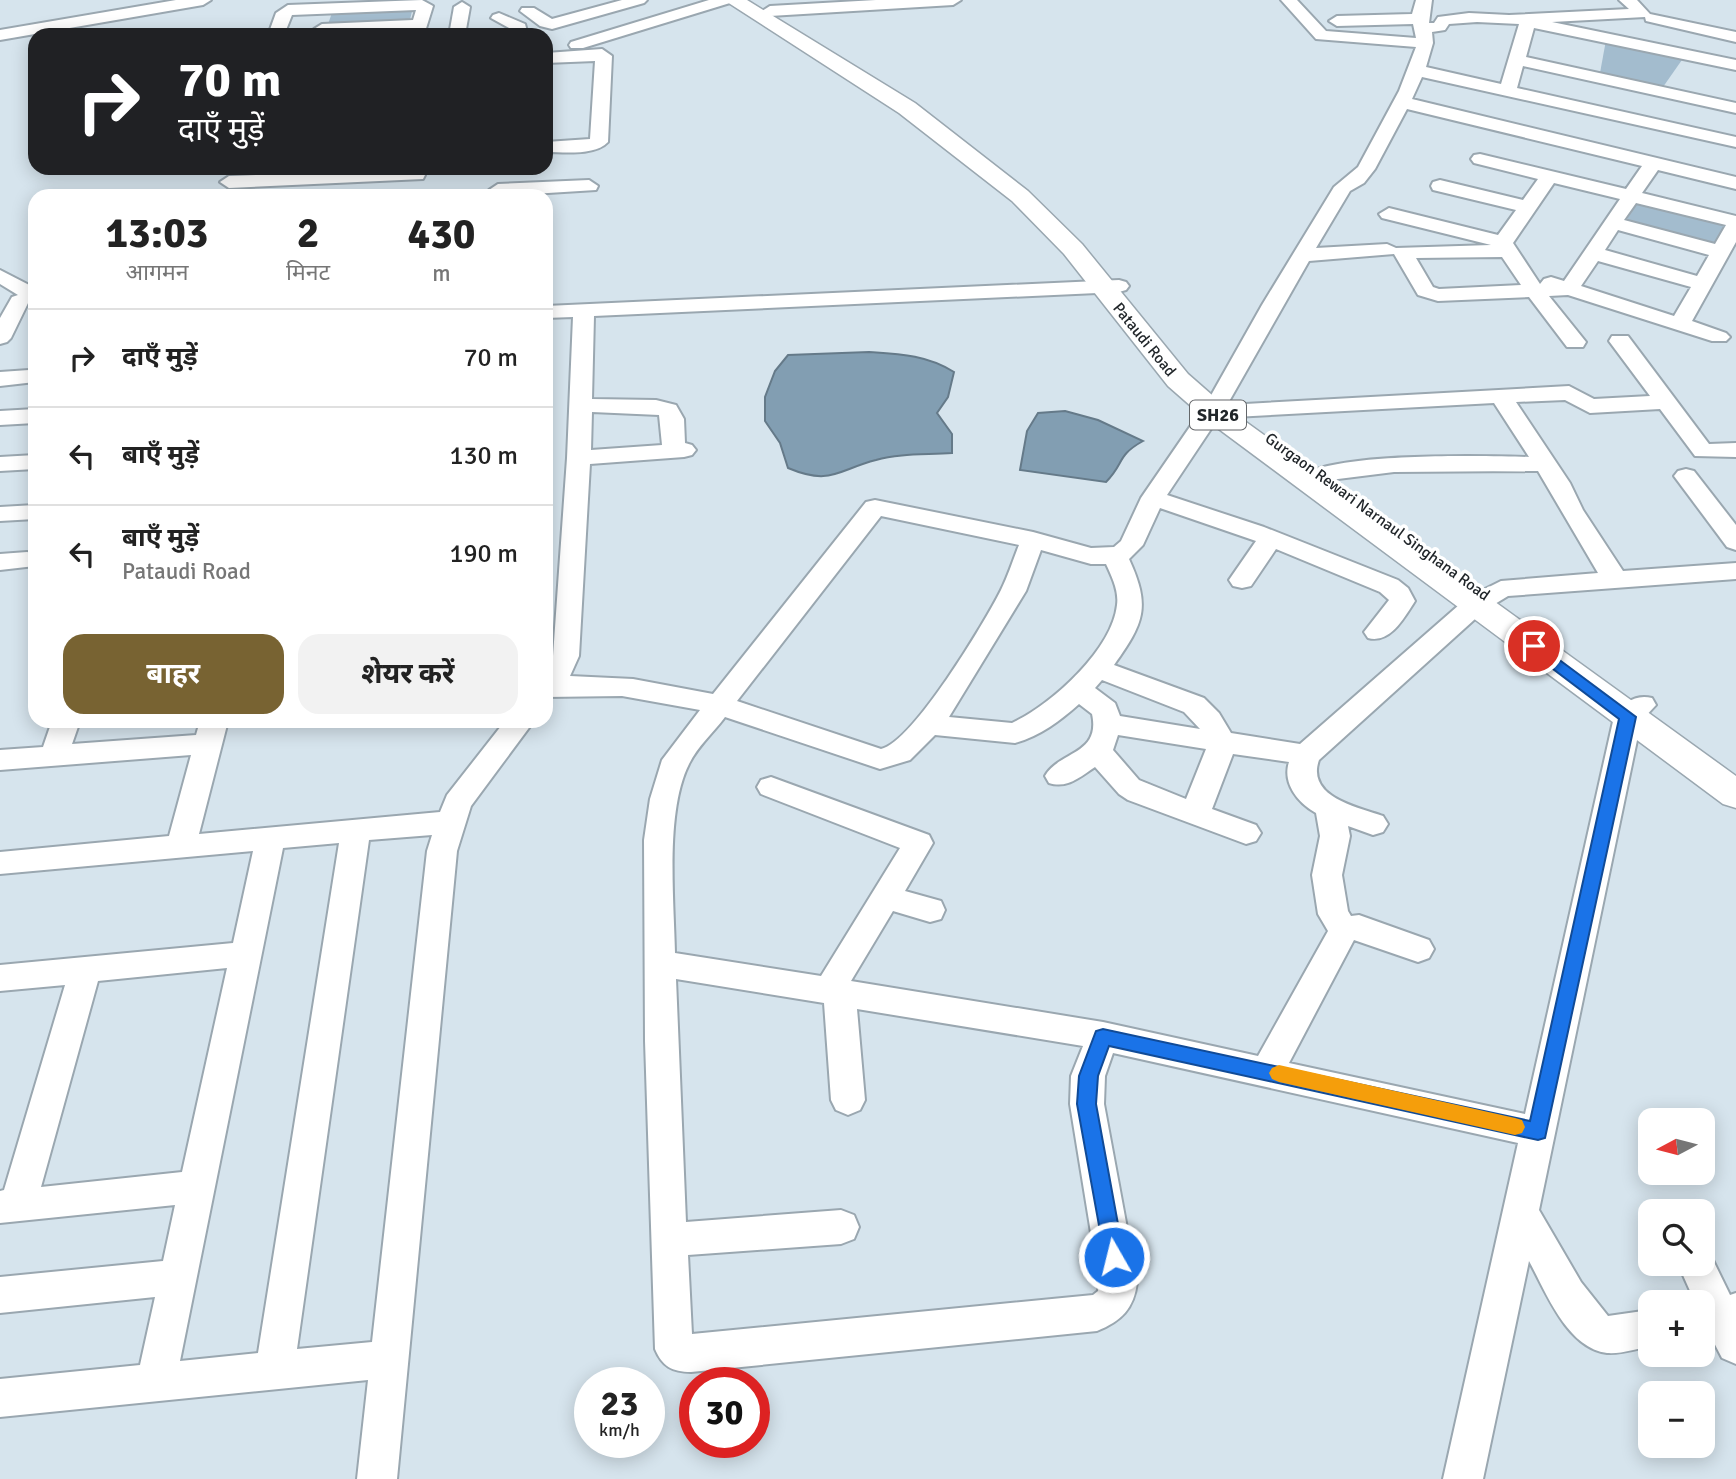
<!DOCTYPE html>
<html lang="hi">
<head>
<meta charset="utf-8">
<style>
	body { margin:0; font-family:Signika,"Noto Sans Devanagari",sans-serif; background:#f2f2f2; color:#222; height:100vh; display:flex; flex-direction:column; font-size:26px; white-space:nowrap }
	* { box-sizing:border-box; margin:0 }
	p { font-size:23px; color:#767676 }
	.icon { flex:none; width:38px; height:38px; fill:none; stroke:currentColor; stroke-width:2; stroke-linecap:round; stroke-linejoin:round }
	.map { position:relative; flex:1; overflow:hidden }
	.drawer { position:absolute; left:28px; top:189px; width:525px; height:539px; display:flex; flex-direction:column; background:#fff; border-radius:21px; box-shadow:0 4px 18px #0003 }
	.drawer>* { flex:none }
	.guide { position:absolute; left:28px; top:28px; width:525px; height:147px; border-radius:21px; box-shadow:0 4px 18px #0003; background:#202124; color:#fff; overflow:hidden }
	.needle { width:46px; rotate:263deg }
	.buttons { position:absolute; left:1638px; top:1108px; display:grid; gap:14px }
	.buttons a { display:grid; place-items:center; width:77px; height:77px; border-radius:14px; background:#fff; box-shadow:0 4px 18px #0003; font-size:35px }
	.speed { position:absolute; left:574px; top:1367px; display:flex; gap:14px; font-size:35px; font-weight:700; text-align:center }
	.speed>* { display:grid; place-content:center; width:91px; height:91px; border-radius:50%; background:#fff; box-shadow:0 4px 18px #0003; line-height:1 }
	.speed small { font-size:18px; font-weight:400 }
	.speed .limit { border:10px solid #d22; background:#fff; color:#111 }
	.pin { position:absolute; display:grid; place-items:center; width:60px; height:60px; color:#fff; margin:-30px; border:4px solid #fff; border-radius:50%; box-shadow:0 2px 7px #0007 }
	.me { position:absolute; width:77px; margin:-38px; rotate:352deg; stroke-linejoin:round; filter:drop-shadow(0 0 5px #0008) }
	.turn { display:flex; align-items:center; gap:24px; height:147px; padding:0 35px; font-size:32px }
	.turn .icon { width:91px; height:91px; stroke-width:2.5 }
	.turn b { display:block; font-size:49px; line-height:60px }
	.eta { display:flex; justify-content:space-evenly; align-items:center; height:119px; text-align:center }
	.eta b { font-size:42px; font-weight:700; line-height:49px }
	.action { display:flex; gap:14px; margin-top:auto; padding:14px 35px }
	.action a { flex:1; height:80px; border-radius:21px; background:#786332; color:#fff; font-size:28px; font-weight:700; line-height:80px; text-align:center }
	.action a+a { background:#f2f2f2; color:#222 }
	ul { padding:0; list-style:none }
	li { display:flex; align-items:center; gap:21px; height:98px; padding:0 35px; border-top:2px solid #e0e0e0 }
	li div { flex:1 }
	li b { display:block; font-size:26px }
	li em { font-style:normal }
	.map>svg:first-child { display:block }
</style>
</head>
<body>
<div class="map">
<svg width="1736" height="1479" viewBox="0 0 1736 1479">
	<rect width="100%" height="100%" fill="#d6e4ed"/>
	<!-- green -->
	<g fill="#a3bcce">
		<path d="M413 7 409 24 327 27 333 10Z"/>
		<path d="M1606 40 1684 57 1663 87 1600 73Z"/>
		<path d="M1638 202 1727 224 1715 246 1625 222Z"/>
	</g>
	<!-- water -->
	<g fill="#829eb2" stroke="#657a89" stroke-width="2">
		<path d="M869 352C900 354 927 355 954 372L948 397 937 413 952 434V453C928 455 900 453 876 460 837 470 831 486 788 468L780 443 765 421V397L775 371 788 355Z"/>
		<path d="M1065 411 1098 420 1143 441C1116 456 1125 463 1106 482L1020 470 1027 431 1038 413Z"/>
	</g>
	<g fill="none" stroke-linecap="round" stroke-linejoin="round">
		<!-- minor casing -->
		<g stroke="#9aa7b0" stroke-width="4">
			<g id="minor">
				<path d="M176 0H211L203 5 0 40V30Z"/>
				<path d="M422 0 433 6 424 35H408L410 29 322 34 314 29 322 24 413 20 416 10 292 15 284 35H268L276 13 288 5Z"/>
				<path d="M622 0H647L644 3 552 29 540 26 520 11 522 8H534L552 19Z"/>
				<path d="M709 0H733L730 3 583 48H571L569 45 571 42Z"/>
				<path d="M876 0H961L953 5 770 16 762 11 770 6Z"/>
				<path d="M1281 0H1297L1326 31 1416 38 1413 24 1337 26 1329 21 1337 16 1412 14 1416 0H1432L1429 23H1434L1438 17 1469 13 1509 15 1629 9 1619 0H1637L1650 14 1736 32V42L1646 21 1645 17 1552 22 1736 60V70L1534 28 1526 57 1736 103V113L1523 66 1517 88 1736 137V147L1422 77 1412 99 1736 177V189L1658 170 1642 193 1736 216V242L1692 321 1726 333 1730 337 1726 341H1712L1568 295 1549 296 1586 342 1583 347H1567L1529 297 1438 301 1418 295 1394 254 1309 261 1227 405 1569 386 1594 399 1650 396 1609 341 1612 336H1628L1709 444 1736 443V457L1695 456 1660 409 1590 413 1565 400 1516 402 1570 483 1583 510 1623 571 1736 563V579L1508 596 1485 610 1319 760C1306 797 1357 807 1383 816L1388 824 1383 832 1373 835 1348 826 1350 836 1342 875 1348 911 1351 916 1359 915 1429 940 1434 949 1429 958 1418 962 1354 940 1289 1063 1525 1114 1614 717C1623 703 1635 694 1652 698L1656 705 1641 721 1539 1210 1581 1282 1608 1316 1650 1310V1346C1636 1349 1622 1354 1607 1353 1567 1348 1546 1292 1529 1261L1483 1479H1443L1518 1143 1113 1053 1105 1076 1104 1104 1137 1282C1134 1309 1121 1321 1097 1331L691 1372C672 1372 662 1366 655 1349L645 1041 644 840 650 799 662 760 700 710 622 696 546 697V669L553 656 567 458 573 317 546 318V306L1119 280 1126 282 1129 286 1126 290 1119 292 594 316 592 399 656 400 676 405 684 419 685 443 692 445 696 450 692 455 684 457 590 464 579 656 570 676 633 679 713 694 866 502 875 500 1033 532 1091 548 1114 547 1121 541 1141 498 1209 399 1262 305 1334 187 1358 167 1399 91 1416 47 1316 39ZM1477 22 1519 24 1501 84 1426 67 1433 43 1432 32 1445 30 1449 24ZM1407 109 1642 166 1626 189 1480 154 1474 155 1471 159 1474 163 1538 179 1523 200 1440 180 1433 182 1431 186 1433 190 1516 210 1498 235 1389 208 1379 214 1382 218 1491 245 1396 248 1387 244 1316 248 1350 191 1364 183 1375 169ZM1554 183 1620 199 1564 281 1551 277 1544 279 1540 284 1513 243ZM1636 203 1726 225 1715 244 1624 220ZM1618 230 1709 255 1697 276 1605 250ZM1502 257 1521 285 1439 289 1433 287 1416 258ZM1598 261 1691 287 1674 316 1581 286ZM1494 403 1529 457C1490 456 1317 451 1296 481L1300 486 1308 488 1338 479 1394 472 1538 471 1598 573 1501 581 1467 598 1300 744 1231 733 1219 713 1204 698 1114 665C1144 623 1151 607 1129 559L1143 545 1160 508 1256 541 1229 580 1233 586 1242 588 1251 586 1276 549 1380 592 1389 600 1364 632 1368 638C1390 644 1404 618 1415 601L1408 588 1398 580 1264 527 1167 495 1223 411 1226 415 1234 417ZM592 412 659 415 662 445 591 450ZM881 516 1019 545C1013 560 1008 576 1001 590 985 622 913 742 881 749L737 701ZM1041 550 1091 564H1106C1112 577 1119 591 1117 605 1112 650 1051 705 1012 723L949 717 1026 591ZM1102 680 1184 712 1200 729 1120 716 1115 703 1095 688ZM1079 704 1092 714C1101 755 1059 751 1045 776L1049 783C1067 789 1080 777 1095 767L1119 794 1128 800 1246 844 1256 841 1261 833 1256 825 1212 809 1233 754 1289 762C1282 783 1298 803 1316 813L1320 836 1312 875 1318 914 1328 931 1258 1056 1103 1022 851 981 893 911 930 922 941 919 945 910 941 901 905 891 933 843 929 835 771 777 761 780 757 787 761 794 900 848 821 976 675 953C674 900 665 811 689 764 697 747 714 732 725 717L880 769 910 760 935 735 1015 743C1040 736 1060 721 1079 704ZM1118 735 1206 749 1186 799 1139 780 1113 750ZM676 979 824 1003 831 1100 836 1110 848 1115 860 1110 865 1100 857 1009 1083 1046 1071 1076 1070 1104 1099 1282 1098 1291 1093 1295 692 1334 688 1255 841 1244 854 1239 859 1227 854 1215 841 1210 686 1222Z"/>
				<path d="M462 2 470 7 465 35H449L454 7Z"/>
				<path d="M499 13 525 24 528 35H512L511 29 491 18 493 15Z"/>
				<path d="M602 49 612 56 608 142C595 156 564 152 546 152V142L590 139 595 61 546 63V53Z"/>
				<path d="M416 169 425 175 423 179 229 188 220 182 229 176Z"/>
				<path d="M589 180 598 186 596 190 498 196 489 190 498 184Z"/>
				<path d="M0 270 35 288V302L29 301 11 338 7 342 0 344V318L12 297 18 295 0 284Z"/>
				<path d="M29 370 35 372V382L0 386V372Z"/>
				<path d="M35 409V423L0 425V411Z"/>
				<path d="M35 455V469L0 471V457Z"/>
				<path d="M1686 469 1694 471 1736 525V550L1727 547 1674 476 1678 471Z"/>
				<path d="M35 505V519L0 521V507Z"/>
				<path d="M27 552 35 554V566L0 570V554Z"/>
				<path d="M52 721H80L72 744 196 735 200 721H228L199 834 440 812 447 795 505 721H534L471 806 457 851 397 1479H357L368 1380 0 1417V1379L140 1365 155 1297 0 1313V1277L163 1261 175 1205 0 1223V1191L4 1190 65 985 0 991V965L233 943 253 851 0 874V852L169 836 191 755 0 770V750L43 747ZM432 835 427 851 372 1342 297 1349 369 840ZM339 843 258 1353 180 1361 283 848ZM227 968 182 1172 41 1187 98 981Z"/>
				<path d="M1703 1249 1709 1252 1730 1295 1736 1293V1364L1722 1358 1710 1335 1703 1336V1302H1695L1678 1264H1703Z"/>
			</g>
		</g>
		<!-- major casing -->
		<g stroke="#9aa7b0" stroke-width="3">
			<path id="major" d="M724 0H747L915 103 1028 191 1082 244 1188 374 1228 409 1736 776V808L1723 804 1208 421 1168 386 1064 254 1012 201 899 113Z"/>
		</g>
		<!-- minor -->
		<use href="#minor" fill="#fff" fill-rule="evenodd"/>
		<!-- major -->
		<use href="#major" fill="#fff" fill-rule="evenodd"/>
	</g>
	<!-- route -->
	<path fill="#1a73e8" stroke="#114b97" stroke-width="2" d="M1534 641 1636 717 1545 1138 1538 1140 1109 1046 1098 1076 1096 1104 1124 1257 1121 1264 1114 1266 1106 1264 1077 1104 1079 1076 1096 1031 1103 1029 1530 1121 1619 719 1528 650 1526 646 1528 643Z"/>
	<!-- slow -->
	<path fill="#f59e0b" d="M1279 1065 1515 1118 1522 1120 1525 1127 1522 1133 1515 1135 1279 1082 1272 1079 1269 1073 1272 1068Z"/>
	<g text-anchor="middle" stroke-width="7" stroke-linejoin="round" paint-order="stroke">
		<!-- far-street labels -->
		<g font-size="16" fill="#21262a" stroke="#fff">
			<text transform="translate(1145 339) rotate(51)" y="6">Pataudi Road</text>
			<text transform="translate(1378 516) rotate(36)" y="6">Gurgaon Rewari Narnaul Singhana Road</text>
		</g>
		<!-- shield labels -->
		<rect fill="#fff" stroke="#64676a" stroke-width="2" x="1190" y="400.5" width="56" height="29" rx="5"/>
		<g font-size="18" font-weight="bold" fill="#21262a">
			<text x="1218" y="421">SH26</text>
		</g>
	</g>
</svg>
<div class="buttons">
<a><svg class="needle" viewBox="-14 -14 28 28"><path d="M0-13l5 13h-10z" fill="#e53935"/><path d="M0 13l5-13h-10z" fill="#767676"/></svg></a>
<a><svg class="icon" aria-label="search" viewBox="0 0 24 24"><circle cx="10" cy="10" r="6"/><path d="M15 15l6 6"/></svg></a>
<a>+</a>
<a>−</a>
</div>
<div class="speed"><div>23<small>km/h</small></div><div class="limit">30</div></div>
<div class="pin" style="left:1534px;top:646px;background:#d93025"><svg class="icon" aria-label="arrive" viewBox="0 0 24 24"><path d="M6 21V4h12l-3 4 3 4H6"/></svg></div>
<svg class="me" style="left:1114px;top:1257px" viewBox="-20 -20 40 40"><circle r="17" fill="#1a73e8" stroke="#fff" stroke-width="3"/><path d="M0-11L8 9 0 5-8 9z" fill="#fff"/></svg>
<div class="guide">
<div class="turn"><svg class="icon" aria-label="right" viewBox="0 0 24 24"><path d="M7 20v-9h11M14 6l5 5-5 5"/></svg><div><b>70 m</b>दाएँ मुड़ें</div></div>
</div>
<section class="drawer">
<div class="eta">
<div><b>13:03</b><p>आगमन</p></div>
<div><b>2</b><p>मिनट</p></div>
<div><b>430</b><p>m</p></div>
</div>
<ul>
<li><svg class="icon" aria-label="right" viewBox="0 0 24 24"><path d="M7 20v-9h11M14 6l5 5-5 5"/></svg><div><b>दाएँ मुड़ें</b></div><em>70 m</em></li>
<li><svg class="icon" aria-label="left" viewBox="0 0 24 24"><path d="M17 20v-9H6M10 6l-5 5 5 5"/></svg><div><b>बाएँ मुड़ें</b></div><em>130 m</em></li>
<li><svg class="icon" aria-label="left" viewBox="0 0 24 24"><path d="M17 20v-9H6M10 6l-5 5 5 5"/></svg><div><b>बाएँ मुड़ें</b><p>Pataudi Road</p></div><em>190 m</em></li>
</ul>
<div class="action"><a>बाहर</a><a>शेयर करें</a></div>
</section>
</div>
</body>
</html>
